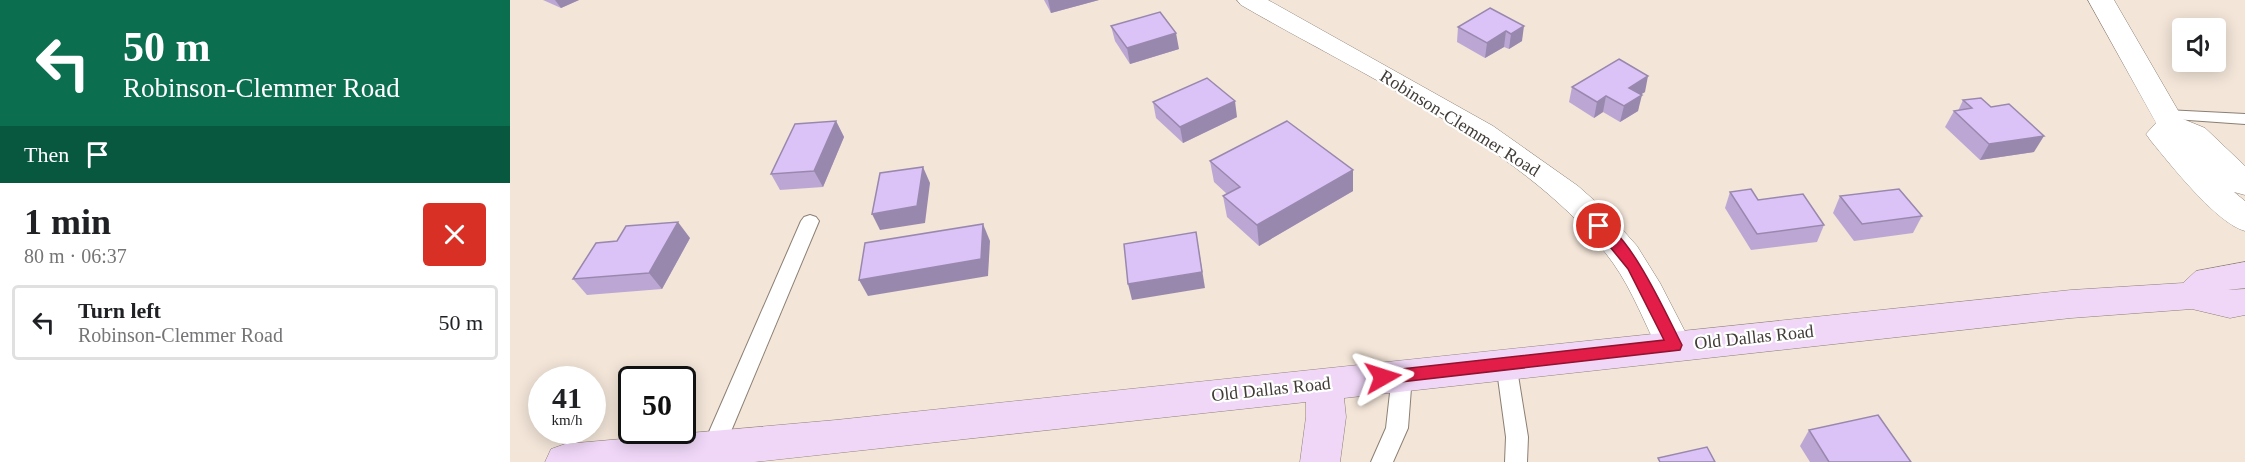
<!DOCTYPE html>
<html lang="en">
<head>
<meta charset="utf-8">
<style>
	body { margin:0; font-family:"Times New Roman",serif; background:#f6f6f6; color:#202124; height:100vh; display:flex; flex-direction:column; font-size:22px; white-space:nowrap }
	* { box-sizing:border-box; margin:0 }
	p { font-size:20px; color:#757577 }
	.icon { flex:none; width:33px; height:33px; fill:none; stroke:currentColor; stroke-width:2; stroke-linecap:round; stroke-linejoin:round }
	.map { position:relative; flex:1; overflow:hidden }
	.side { display:flex; flex-direction:column; background:#fff; width:510px }
	.side>* { flex:none }
	.hud { background:#0b6e4f; color:#fff; overflow:hidden }
	.controls { position:absolute; left:1662px; top:18px; display:grid; gap:12px }
	.controls a { display:grid; place-items:center; width:54px; height:54px; border-radius:6px; background:#fff; box-shadow:0 3px 15px #0003; font-size:30px }
	.speed { position:absolute; left:18px; top:366px; display:flex; gap:12px; font-size:30px; font-weight:700; text-align:center }
	.speed>* { display:grid; place-content:center; width:78px; height:78px; border-radius:50%; background:#fff; box-shadow:0 3px 15px #0003; line-height:1 }
	.speed small { font-size:15px; font-weight:400 }
	.speed .limit { border:3px solid #111; border-radius:9px; background:#fff; color:#111 }
	.pin { position:absolute; display:grid; place-items:center; width:51px; height:51px; color:#fff; margin:-26px; border:3px solid #fff; border-radius:50%; box-shadow:0 2px 6px #0007 }
	.me { position:absolute; width:66px; margin:-33px; rotate:84deg; stroke-linejoin:round; filter:drop-shadow(0 0 4px #0008) }
	.turn { display:flex; align-items:center; gap:21px; height:126px; padding:0 24px; font-size:27px }
	.turn .icon { width:78px; height:78px; stroke-width:2.5 }
	.turn b { display:block; font-size:42px; line-height:51px }
	.then { display:flex; align-items:center; height:57px; padding:0 24px; background:#0003; gap:12px; font-size:22px }
	.round { display:grid; place-items:center; flex:none; width:63px; height:63px; border-radius:6px; background:#f6f6f6 }
	.head { display:flex; align-items:center; justify-content:space-between; height:102px; padding:0 24px }
	h1 { font-size:36px; font-weight:700; line-height:45px }
	ul { padding:0; list-style:none }
	li { display:flex; align-items:center; gap:18px; height:75px; margin:0 12px 9px; padding:0 12px; border:3px solid #e0e0e0; border-radius:6px }
	li div { flex:1 }
	li b { display:block; font-size:22px }
	li em { font-style:normal }
	main { display:flex; flex:1; min-height:0 }
	.map>svg:first-child { display:block }
</style>
</head>
<body>
<main>
<section class="side">
<div class="hud">
<div class="turn"><svg class="icon" aria-label="left" viewBox="0 0 24 24"><path d="M17 20v-9H6M10 6l-5 5 5 5"/></svg><div><b>50 m</b>Robinson-Clemmer Road</div></div>
<div class="then">Then<svg class="icon" aria-label="arrive" viewBox="0 0 24 24"><path d="M6 21V4h12l-3 4 3 4H6"/></svg></div>
</div>
<div class="head"><div><h1>1 min</h1><p>80 m · 06:37</p></div><a class="round" style="background:#d93025;color:#fff"><svg class="icon" aria-label="close" viewBox="0 0 24 24"><path d="M6 6l12 12M18 6L6 18"/></svg></a></div>
<ul>
<li><svg class="icon" aria-label="left" viewBox="0 0 24 24"><path d="M17 20v-9H6M10 6l-5 5 5 5"/></svg><div><b>Turn left</b><p>Robinson-Clemmer Road</p></div><em>50 m</em></li>
</ul>
</section>
<div class="map">
<svg width="1735" height="462" viewBox="0 0 1735 462">
	<rect width="100%" height="100%" fill="#f3e5d8"/>
	<g fill="none" stroke-linecap="round" stroke-linejoin="round">
		<!-- service casing -->
		<g stroke="#8b7f73" stroke-width="2">
			<g id="service">
				<path d="M1656 110 1735 114V124L1650 118 1648 115 1650 112Z"/>
				<path d="M300 215 306 217 309 221 214 448 211 455 203 458 195 455 192 448 291 221 294 217Z"/>
				<path d="M996 355 1003 357 1006 363 1018 437 1017 462H995L996 437 986 363 989 357Z"/>
				<path d="M892 367 899 369 902 375 898 428 883 462H861L876 428 882 375 885 369Z"/>
			</g>
		</g>
		<!-- minor casing -->
		<g stroke="#8b7f73" stroke-width="1">
			<path id="minor" d="M1578 0H1604L1673 119 1695 128 1735 166V195L1724 192 1735 201V231C1706 223 1661 165 1641 141L1636 134 1646 123Z"/>
		</g>
		<!-- tertiary casing -->
		<g stroke="#8b7f73" stroke-width="1">
			<path id="tertiary" d="M727 0H758L983 126 1068 186 1094 209 1127 246 1150 283 1182 345 1177 355 1164 360 1151 355C1135 325 1123 291 1103 263 1024 152 848 73 731 5Z"/>
		</g>
		<!-- secondary casing -->
		<g stroke="#8b7f73" stroke-width="1">
			<path id="secondary" d="M1735 262V288L1718 290 1735 289V315L1720 318 1682 309 1561 318 834 398 836 417 830 462H790L796 417V402L244 462H35L41 449 55 444 326 420 1561 290 1673 283 1686 271Z"/>
		</g>
		<!-- service -->
		<use href="#service" fill="#fff" fill-rule="evenodd"/>
		<!-- minor -->
		<use href="#minor" fill="#fff" fill-rule="evenodd"/>
		<!-- tertiary -->
		<use href="#tertiary" fill="#fff" fill-rule="evenodd"/>
		<!-- secondary -->
		<use href="#secondary" fill="#f0d7f8" fill-rule="evenodd"/>
	</g>
	<!-- wall -->
	<g fill="#bca7d4">
		<path d="M33 0H69L51 8Z"/>
		<path d="M534 0H589L541 13Z"/>
		<path d="M980 8 1012 41 999 49 994 47 975 58 947 42 948 27Z"/>
		<path d="M601 26 669 49 620 64 605 41Z"/>
		<path d="M1062 87 1135 92 1130 94 1128 111 1110 122 1093 112 1084 118 1059 102Z"/>
		<path d="M1453 100 1524 152 1470 160 1435 127 1444 111H1448Z"/>
		<path d="M643 102 727 117 673 143 646 118Z"/>
		<path d="M326 121 334 137 313 187 270 190 261 174Z"/>
		<path d="M700 161 843 191 749 246 717 217 713 196 717 194 704 182Z"/>
		<path d="M1220 192 1248 200 1314 225 1307 242 1241 250 1215 208Z"/>
		<path d="M1330 196 1412 216 1403 233 1344 241 1323 213Z"/>
		<path d="M180 238 152 289 77 295 63 279Z"/>
		<path d="M1299 430 1401 462H1300L1290 446Z"/>
	</g>
	<!-- shaded-wall -->
	<g fill="#9988ad">
		<path d="M45 0H69L51 8Z"/>
		<path d="M538 0H589L541 13Z"/>
		<path d="M1014 26 1012 41 999 49 1001 34Z"/>
		<path d="M996 31 994 47 975 58 977 43Z"/>
		<path d="M666 33 669 49 620 64 617 48Z"/>
		<path d="M1138 76 1135 92 1116 104 1119 88Z"/>
		<path d="M1132 95 1128 111 1110 122 1114 106Z"/>
		<path d="M1096 96 1093 112 1084 118 1087 102Z"/>
		<path d="M725 101 727 117 673 143 670 127Z"/>
		<path d="M326 121 334 137 313 187 304 171Z"/>
		<path d="M1534 136 1524 152 1470 160 1479 144Z"/>
		<path d="M413 167 420 183 415 223 370 230 362 214Z"/>
		<path d="M843 170V191L749 246 747 225Z"/>
		<path d="M168 222 180 238 152 289 139 273Z"/>
		<path d="M473 224 480 241 478 276 358 296 349 280Z"/>
		<path d="M686 232 695 288 622 300 618 284Z"/>
	</g>
	<!-- building -->
	<g fill="#dbc2f7" stroke="#9988ad" stroke-width="1.5">
		<path d="M980 8 1014 26 1001 34 996 31 977 43 948 27Z"/>
		<path d="M650 12 666 33 617 48 601 26Z"/>
		<path d="M1109 59 1138 76 1119 88 1132 95 1114 106 1096 96 1087 102 1062 87Z"/>
		<path d="M697 78 725 101 670 127 643 102Z"/>
		<path d="M1471 98 1481 107 1499 104 1534 136 1479 144 1444 111 1462 108 1453 100Z"/>
		<path d="M326 121 304 171 261 174 285 124Z"/>
		<path d="M777 121 843 170 747 225 713 196 730 187 700 161Z"/>
		<path d="M413 167 407 206 362 214 370 173Z"/>
		<path d="M1241 189 1248 200 1293 194 1314 225 1247 234 1220 192Z"/>
		<path d="M1389 189 1412 216 1352 224 1330 196Z"/>
		<path d="M168 222 139 273 63 279 86 243 107 241 116 226Z"/>
		<path d="M473 224 471 259 349 280 355 243Z"/>
		<path d="M686 232 692 272 618 284 614 244Z"/>
		<path d="M1368 415 1401 462H1319L1299 430Z"/>
		<path d="M1197 447 1205 462H1150L1148 458Z"/>
	</g>
	<!-- route -->
	<path fill="#e11d48" stroke="#92132f" stroke-width="1.5" d="M1089 221C1119 230 1158 318 1172 345L1170 350 873 384 867 382 865 377 867 373 873 371 1154 340 1118 269 1083 226Z"/>
	<g text-anchor="middle" stroke-width="4.5" stroke-linejoin="round" paint-order="stroke">
		<!-- street labels -->
		<g font-size="18" fill="#413c37" stroke="#fff">
			<text transform="translate(950 123) rotate(32)" y="6">Robinson-Clemmer Road</text>
			<text transform="translate(1244 337) rotate(-6)" y="6">Old Dallas Road</text>
			<text transform="translate(761 389) rotate(-6)" y="6">Old Dallas Road</text>
		</g>
	</g>
</svg>
<div class="controls">
<a><svg class="icon" aria-label="sound" viewBox="0 0 24 24"><path d="M4 9h4l5-4v14l-5-4H4zM17 9q2 3 0 6"/></svg></a>
</div>
<div class="speed"><div>41<small>km/h</small></div><div class="limit">50</div></div>
<div class="pin" style="left:1089px;top:226px;background:#d93025"><svg class="icon" aria-label="arrive" viewBox="0 0 24 24"><path d="M6 21V4h12l-3 4 3 4H6"/></svg></div>
<svg class="me" style="left:873px;top:377px" viewBox="-20 -20 40 40"><path d="M0-17L14 15 0 8-14 15z" fill="#e11d48" stroke="#fff" stroke-width="4"/></svg>
</div>
</main>
</body>
</html>
